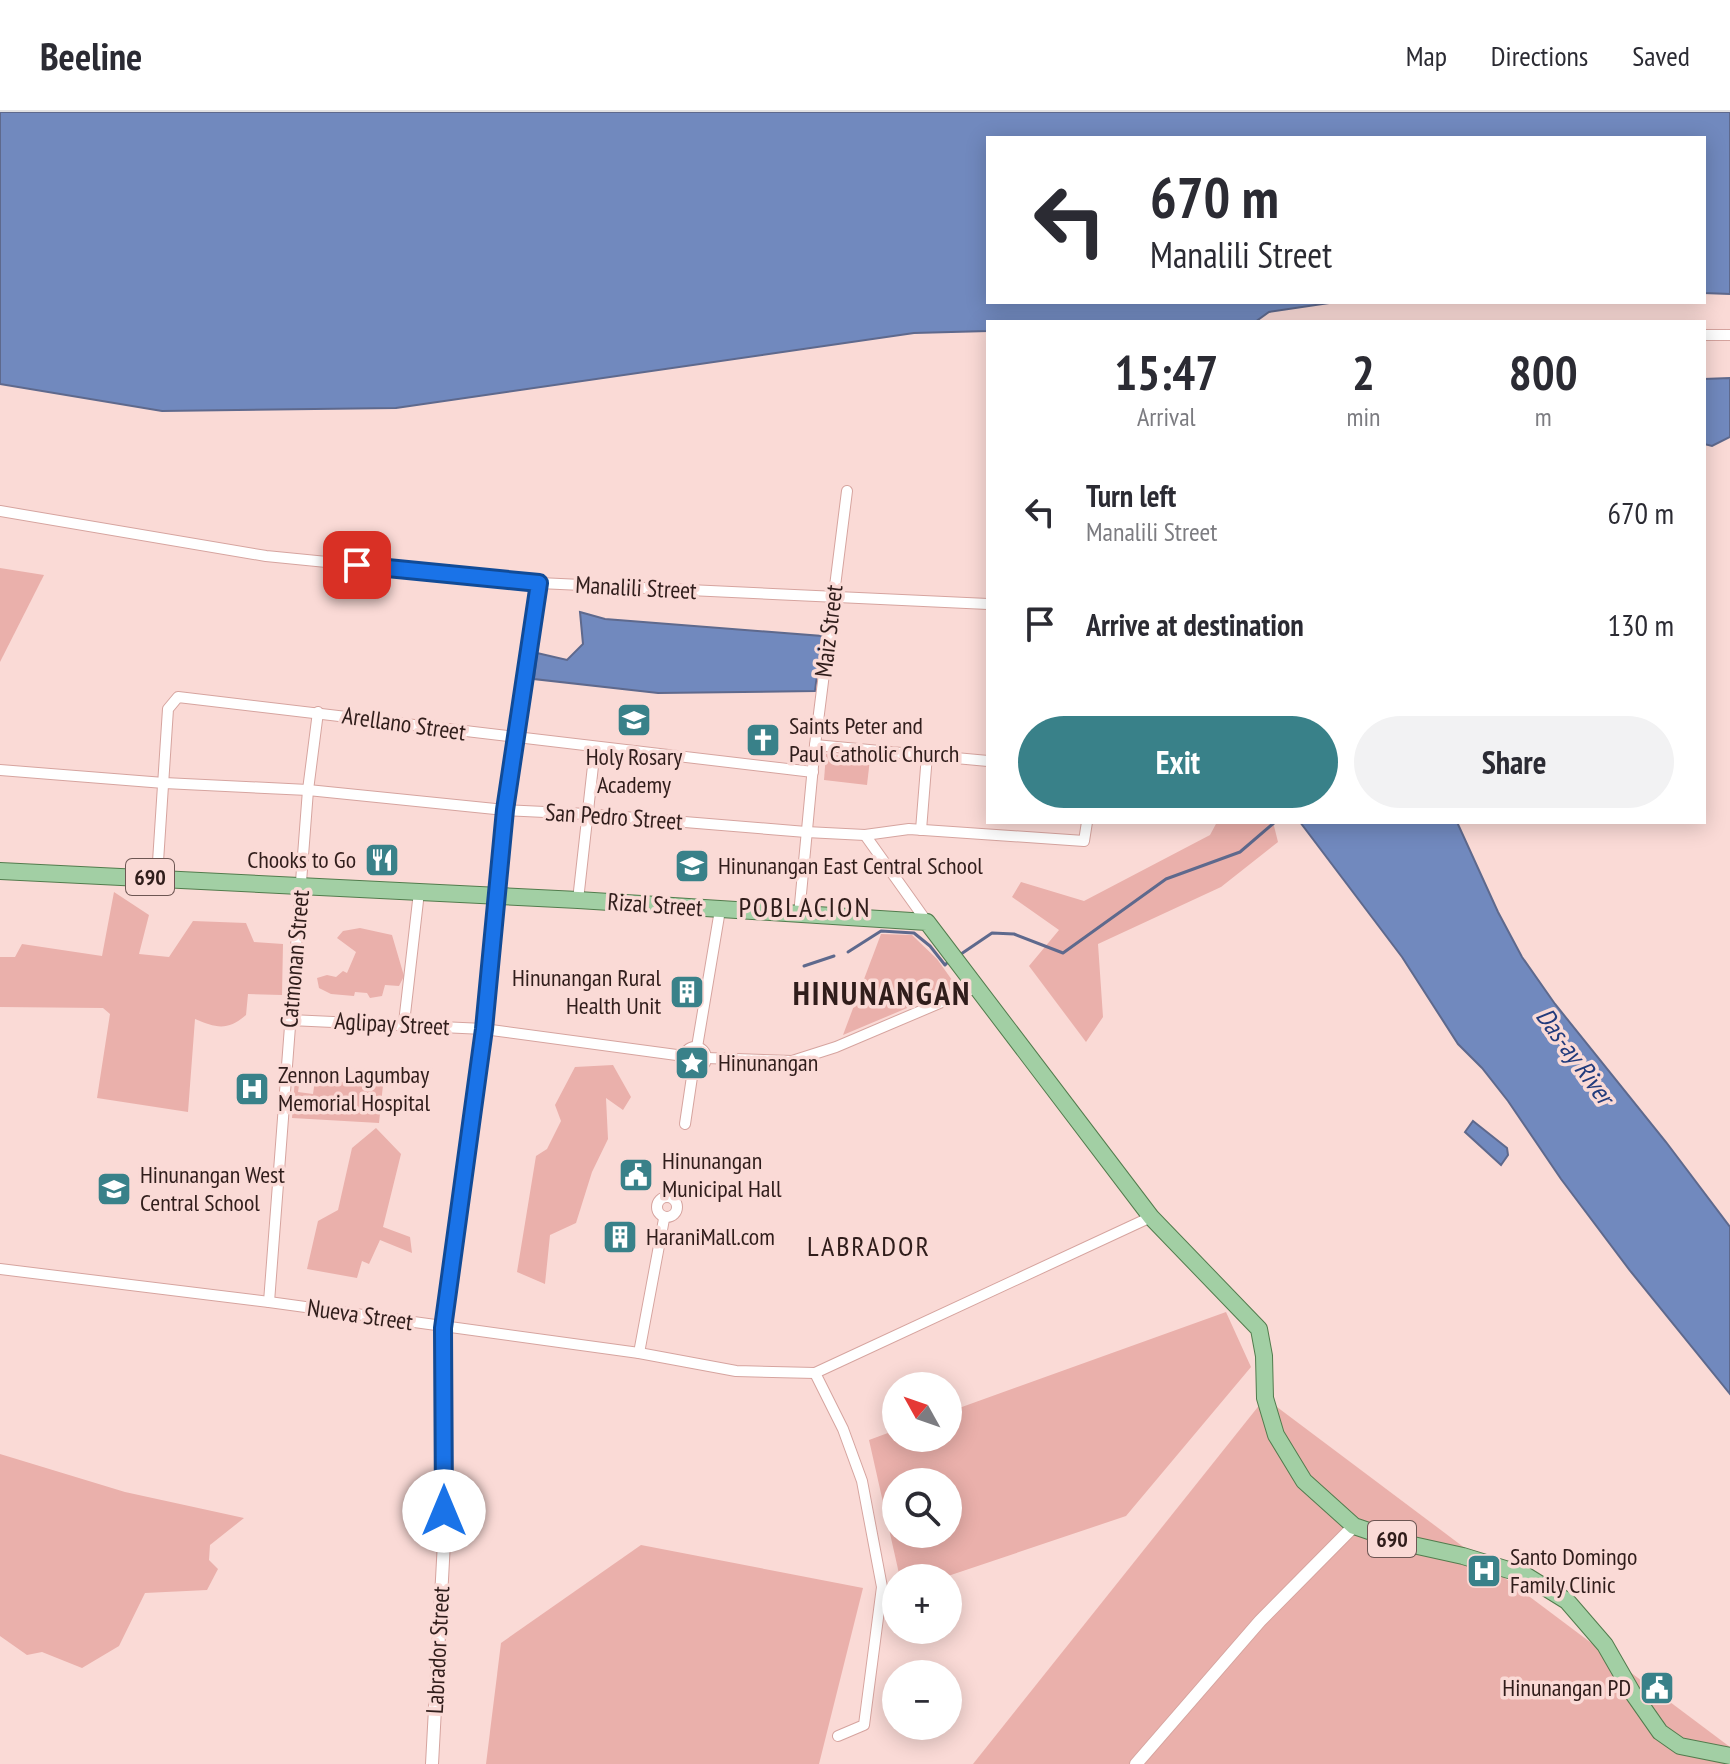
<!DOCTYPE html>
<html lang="en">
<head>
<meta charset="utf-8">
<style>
	body { margin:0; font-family:"PT Sans Narrow",sans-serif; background:#f2f2f3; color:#2b2b33; height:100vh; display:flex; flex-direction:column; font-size:30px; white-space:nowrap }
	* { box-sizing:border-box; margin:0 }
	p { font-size:26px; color:#7c7c81 }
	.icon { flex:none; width:44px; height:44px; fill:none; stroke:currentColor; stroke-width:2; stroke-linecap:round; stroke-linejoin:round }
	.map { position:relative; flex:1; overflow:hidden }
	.details { position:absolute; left:986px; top:208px; width:720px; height:504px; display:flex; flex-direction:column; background:#fff; border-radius:0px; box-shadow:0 4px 20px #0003 }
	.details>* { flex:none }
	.hud { position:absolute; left:986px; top:24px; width:720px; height:168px; border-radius:0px; box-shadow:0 4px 20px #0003; background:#fff; color:#2b2b33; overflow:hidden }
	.needle { width:52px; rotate:310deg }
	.fabs { position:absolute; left:882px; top:1260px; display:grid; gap:16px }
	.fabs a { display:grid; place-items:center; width:80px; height:80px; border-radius:50%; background:#fff; box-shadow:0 4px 20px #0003; font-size:40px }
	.pin { position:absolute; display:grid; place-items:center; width:68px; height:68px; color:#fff; margin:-34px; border-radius:16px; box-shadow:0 4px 12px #0006 }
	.me { position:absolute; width:88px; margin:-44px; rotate:0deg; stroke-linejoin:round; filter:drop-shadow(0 0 6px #0008) }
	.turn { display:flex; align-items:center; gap:28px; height:168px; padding:0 32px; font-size:36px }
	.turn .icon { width:104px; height:104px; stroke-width:2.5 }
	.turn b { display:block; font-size:56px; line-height:68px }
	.eta { display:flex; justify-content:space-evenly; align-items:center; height:136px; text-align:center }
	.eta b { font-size:48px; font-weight:700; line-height:56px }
	.button { display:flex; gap:16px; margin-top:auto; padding:16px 32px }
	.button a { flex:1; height:92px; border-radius:48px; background:#398189; color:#fff; font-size:32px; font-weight:700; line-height:92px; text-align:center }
	.button a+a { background:#f2f2f3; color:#2b2b33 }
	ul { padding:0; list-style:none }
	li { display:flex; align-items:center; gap:24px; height:112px; padding:0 32px }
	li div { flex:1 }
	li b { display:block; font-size:30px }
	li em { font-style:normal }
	header { display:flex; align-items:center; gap:48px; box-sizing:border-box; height:112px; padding:0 40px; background:#fff; border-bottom:2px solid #e1e1e2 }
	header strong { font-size:38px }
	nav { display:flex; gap:44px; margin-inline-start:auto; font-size:28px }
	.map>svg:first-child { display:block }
</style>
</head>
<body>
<header>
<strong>Beeline</strong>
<nav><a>Map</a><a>Directions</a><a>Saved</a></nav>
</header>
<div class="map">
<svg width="1730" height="1652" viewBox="0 0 1730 1652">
	<rect width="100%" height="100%" fill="#fadad6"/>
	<!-- green -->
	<g fill="#eab0ab" fill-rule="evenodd">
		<path d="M0 456 44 463 0 550Z"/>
		<path d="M826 642 870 647 867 673 824 668Z"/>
		<path d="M1217 710H1273L1278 730 1221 775 1098 832 1103 905 1086 930 1029 854 1059 818 1012 785 1021 770 1084 789 1210 723Z"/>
		<path d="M114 780 149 803 139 842 169 845 193 809 246 811 254 830 283 832 282 883 248 882 246 903C228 919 216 916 195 907L188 1000 97 986 110 902 103 896 0 895V845H15L22 832 102 844Z"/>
		<path d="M360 816 392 823 404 864 399 874 385 873 382 884 370 886 367 881 355 880 354 884 331 882 319 876 317 866 327 863 336 865 343 859 347 861 356 840 337 826 343 819Z"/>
		<path d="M881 822 912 823 937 847 957 875 843 923Z"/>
		<path d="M613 953 631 985 623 998 606 986 608 1027 592 1060 576 1111 550 1123 545 1172 517 1160 536 1044 547 1037 561 1009 555 993 575 955Z"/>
		<path d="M295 966 300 967 298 980 313 982 315 968 383 973 379 1011 292 1006Z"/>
		<path d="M376 1016 401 1042 383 1115 410 1125 412 1141 380 1128 369 1152 362 1149 357 1166 307 1157 318 1109 338 1098 352 1036Z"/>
		<path d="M1226 1200 1251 1255 1126 1404 942 1466H900L869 1328 896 1318V1326H948V1300ZM896 1370H948V1422H896Z"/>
		<path d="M1265 1286 1730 1635V1652H973Z"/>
		<path d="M0 1342 125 1380 244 1406 210 1433 209 1448 218 1457 207 1478 145 1481 119 1534 82 1556 42 1540 27 1543 0 1524Z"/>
		<path d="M641 1433 863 1476 819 1652H486L501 1531Z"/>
	</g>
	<!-- water -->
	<g fill="#7189be" stroke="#5e698d" stroke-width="2">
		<path d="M0 0H1730V182L1704 181V26H988V190H1336L1269 200 1255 210H988V219L914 221 396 296 162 299 0 272Z"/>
		<path d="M1730 266V325L1712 334 1704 332V267Z"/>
		<path d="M580 500 605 507 822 524 815 579 658 581 534 567 537 541 567 548 583 532Z"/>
		<path d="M1300 710H1457L1498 800 1522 845 1555 892 1666 1030 1730 1115V1282L1631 1160 1561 1067 1508 989 1482 956 1458 932 1402 845Z"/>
		<path d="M1473 1009 1507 1036 1508 1043 1501 1053 1465 1020Z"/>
	</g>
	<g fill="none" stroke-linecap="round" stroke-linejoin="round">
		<!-- stream -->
		<g stroke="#5e698d" stroke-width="3">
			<path d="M848 840 881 819 914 821 930 834 945 853 947 851"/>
			<path d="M961 842 992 821 1014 822 1063 841 1166 767 1240 740 1275 710"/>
			<path d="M804 854 834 844"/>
		</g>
		<!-- minor casing -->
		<g stroke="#d6a49f" stroke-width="12">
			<g id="minor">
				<path d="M1704 223H1730"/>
				<path d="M0 399 266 444 539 471 988 492"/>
				<path d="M815 633 988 649"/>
				<path d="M0 658 164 671 308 678 505 698 587 702 806 720 865 723 909 717 1084 729 1087 710"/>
				<path d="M921 718 927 643"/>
				<path d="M865 723 927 810"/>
				<path d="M157 765 168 597 178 585 813 660"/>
				<path d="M499 784 505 698 539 471"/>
				<path d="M578 788 595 636"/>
				<path d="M799 803 815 633 847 379"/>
				<path d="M290 908 484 917 684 944"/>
				<path d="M404 911 419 780"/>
				<circle cx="695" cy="946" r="11"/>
				<path d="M697 935 720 798"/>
				<path d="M706 946 792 949 836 935 975 876"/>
				<path d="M685 1012 693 958"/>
				<circle cx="667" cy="1095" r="10"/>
				<path d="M0 1157 269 1190 639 1241 736 1259 815 1261 1151 1105"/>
				<path d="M269 1190 308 678 318 600"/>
				<path d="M639 1241 664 1107"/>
				<path d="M815 1261 843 1317 862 1369 882 1475 864 1613 838 1624"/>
			</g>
		</g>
		<!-- tertiary casing -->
		<g stroke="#d6a49f" stroke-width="14">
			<g id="tertiary">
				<path d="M432 1652 444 1430 443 1216 484 917 499 784"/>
				<path d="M1136 1652 1260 1509 1354 1414"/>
			</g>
		</g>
		<!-- primary casing -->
		<g stroke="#527c4d" stroke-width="18">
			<path id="primary" d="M0 759 578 788 927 810 1151 1105 1259 1217 1264 1244 1265 1286 1276 1323 1304 1369 1354 1414 1404 1431 1463 1444 1525 1463 1567 1489 1605 1533 1632 1580 1660 1620 1680 1634 1730 1644"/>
		</g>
		<!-- minor -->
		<use href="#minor" stroke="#fff" stroke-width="10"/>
		<!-- tertiary -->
		<use href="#tertiary" stroke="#fff" stroke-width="12"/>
		<!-- primary -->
		<use href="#primary" stroke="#a2cfa4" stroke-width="16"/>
	</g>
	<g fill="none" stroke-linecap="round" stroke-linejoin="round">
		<!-- route casing -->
		<g stroke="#114b97" stroke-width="20">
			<path id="route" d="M357 453 539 471 505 698 484 917 443 1216 444 1399"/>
		</g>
		<!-- route -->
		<use href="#route" stroke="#1a73e8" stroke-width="14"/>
	</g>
	<!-- icons -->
	<defs>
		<g id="school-square" transform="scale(1.8)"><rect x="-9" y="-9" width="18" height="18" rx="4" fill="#398189" stroke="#fadad6"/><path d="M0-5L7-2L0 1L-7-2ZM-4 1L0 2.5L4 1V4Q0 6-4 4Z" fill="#fff"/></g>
		<g id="church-square" transform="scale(1.8)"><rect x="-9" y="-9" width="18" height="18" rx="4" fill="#398189" stroke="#fadad6"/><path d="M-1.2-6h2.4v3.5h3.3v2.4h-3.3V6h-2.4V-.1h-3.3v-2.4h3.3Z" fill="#fff"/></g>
		<g id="restaurant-square" transform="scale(1.8)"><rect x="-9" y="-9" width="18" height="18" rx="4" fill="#398189" stroke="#fadad6"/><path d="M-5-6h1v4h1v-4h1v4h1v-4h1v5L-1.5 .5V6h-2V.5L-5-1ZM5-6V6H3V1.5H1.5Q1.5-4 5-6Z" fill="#fff"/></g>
		<g id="building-square" transform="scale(1.8)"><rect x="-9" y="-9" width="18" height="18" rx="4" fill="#398189" stroke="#fadad6"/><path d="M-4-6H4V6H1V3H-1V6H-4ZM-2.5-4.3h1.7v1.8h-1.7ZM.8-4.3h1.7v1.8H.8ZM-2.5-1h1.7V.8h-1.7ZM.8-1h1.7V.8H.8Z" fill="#fff"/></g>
		<g id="sight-square" transform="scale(1.8)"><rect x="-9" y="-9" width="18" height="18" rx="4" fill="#398189" stroke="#fadad6"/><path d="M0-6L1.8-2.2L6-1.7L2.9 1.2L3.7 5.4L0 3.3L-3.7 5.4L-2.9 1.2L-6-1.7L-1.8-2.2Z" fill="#fff"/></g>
		<g id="hospital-square" transform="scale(1.8)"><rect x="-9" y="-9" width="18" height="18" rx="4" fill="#398189" stroke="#fadad6"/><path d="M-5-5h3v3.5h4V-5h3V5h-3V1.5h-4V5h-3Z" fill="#fff"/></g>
		<g id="civic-square" transform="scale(1.8)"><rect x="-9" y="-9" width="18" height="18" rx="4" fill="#398189" stroke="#fadad6"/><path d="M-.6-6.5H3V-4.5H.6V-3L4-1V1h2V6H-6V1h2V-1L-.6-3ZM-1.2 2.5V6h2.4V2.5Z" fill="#fff"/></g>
	</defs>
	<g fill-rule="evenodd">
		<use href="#school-square" x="634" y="608"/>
		<use href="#church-square" x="763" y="628"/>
		<use href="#restaurant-square" x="382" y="748"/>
		<use href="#school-square" x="692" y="754"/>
		<use href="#building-square" x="687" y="880"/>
		<use href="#sight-square" x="692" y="951"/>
		<use href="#hospital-square" x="252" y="977"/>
		<use href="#civic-square" x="636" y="1063"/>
		<use href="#school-square" x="114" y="1077"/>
		<use href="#building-square" x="620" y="1125"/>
		<use href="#hospital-square" x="1484" y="1459"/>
		<use href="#civic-square" x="1657" y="1576"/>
	</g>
	<g text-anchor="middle" stroke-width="7" stroke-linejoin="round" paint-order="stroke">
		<!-- shield labels -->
		<g fill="#fadad6" stroke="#6d5653" stroke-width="2">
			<rect x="126" y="747" width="48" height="36" rx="6"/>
			<rect x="1368" y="1409" width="48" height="36" rx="6"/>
		</g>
		<g font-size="22" font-weight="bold" fill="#301d1b">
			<text x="150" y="773">690</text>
			<text x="1392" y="1435">690</text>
		</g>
		<!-- street labels -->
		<g font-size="24" fill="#301d1b" stroke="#fadad6">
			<text transform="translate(636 476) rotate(3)" y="8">Manalili Street</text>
			<text transform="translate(829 519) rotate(-83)" y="8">Maiz Street</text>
			<text transform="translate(404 612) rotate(8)" y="8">Arellano Street</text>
			<text transform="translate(614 705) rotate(4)" y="8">San Pedro Street</text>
			<text transform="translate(655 793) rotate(4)" y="8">Rizal Street</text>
			<text transform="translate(295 847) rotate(-85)" y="8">Catmonan Street</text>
			<text transform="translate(392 912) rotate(3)" y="8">Aglipay Street</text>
			<text transform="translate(360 1203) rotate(8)" y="8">Nueva Street</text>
			<text transform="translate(438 1538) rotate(-87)" y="8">Labrador Street</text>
		</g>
		<!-- poi labels -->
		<g font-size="24" fill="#301d1b" stroke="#fadad6" text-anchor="start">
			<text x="789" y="622">Saints Peter and<tspan x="789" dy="28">Paul Catholic Church</tspan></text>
			<text x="634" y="653" text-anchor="middle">Holy Rosary<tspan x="634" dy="28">Academy</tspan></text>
			<text x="356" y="756" text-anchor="end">Chooks to Go</text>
			<text x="718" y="762">Hinunangan East Central School</text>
			<text x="661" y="874" text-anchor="end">Hinunangan Rural<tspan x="661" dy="28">Health Unit</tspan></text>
			<text x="718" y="959">Hinunangan</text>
			<text x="278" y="971">Zennon Lagumbay<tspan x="278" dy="28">Memorial Hospital</tspan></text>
			<text x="662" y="1057">Hinunangan<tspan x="662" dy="28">Municipal Hall</tspan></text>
			<text x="140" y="1071">Hinunangan West<tspan x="140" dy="28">Central School</tspan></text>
			<text x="646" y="1133">HaraniMall.com</text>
			<text x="1510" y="1453">Santo Domingo<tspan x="1510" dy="28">Family Clinic</tspan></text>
			<text x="1631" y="1584" text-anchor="end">Hinunangan PD</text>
		</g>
		<!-- water labels -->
		<g font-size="26" font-style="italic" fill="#223b7c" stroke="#fadad6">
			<text transform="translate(1575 944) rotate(54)" y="9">Das-ay River</text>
		</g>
		<!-- quarter labels -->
		<g font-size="28" letter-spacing="2" fill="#301d1b" stroke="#fadad6">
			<text x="805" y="805">POBLACION</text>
			<text x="869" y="1144">LABRADOR</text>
		</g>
		<!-- district labels -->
		<g font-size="32" font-weight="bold" letter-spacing="2" fill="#301d1b" stroke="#fadad6">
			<text x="882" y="893">HINUNANGAN</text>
		</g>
	</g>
</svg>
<div class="fabs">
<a><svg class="needle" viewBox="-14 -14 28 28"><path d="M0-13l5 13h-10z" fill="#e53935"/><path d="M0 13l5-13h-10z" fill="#7c7c81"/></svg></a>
<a><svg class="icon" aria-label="search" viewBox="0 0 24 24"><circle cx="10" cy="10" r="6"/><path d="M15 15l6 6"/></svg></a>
<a>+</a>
<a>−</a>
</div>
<div class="pin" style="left:357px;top:453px;background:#d93025"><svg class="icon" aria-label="arrive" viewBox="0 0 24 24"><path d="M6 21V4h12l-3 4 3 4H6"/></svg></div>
<svg class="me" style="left:444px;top:1399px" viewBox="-20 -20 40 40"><circle r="19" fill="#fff"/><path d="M0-13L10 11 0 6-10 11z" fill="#1a73e8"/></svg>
<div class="hud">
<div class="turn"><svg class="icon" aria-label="left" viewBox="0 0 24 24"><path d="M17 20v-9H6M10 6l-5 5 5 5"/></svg><div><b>670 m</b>Manalili Street</div></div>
</div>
<section class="details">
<div class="eta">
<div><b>15:47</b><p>Arrival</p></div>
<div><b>2</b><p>min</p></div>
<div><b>800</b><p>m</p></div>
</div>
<ul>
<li><svg class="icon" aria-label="left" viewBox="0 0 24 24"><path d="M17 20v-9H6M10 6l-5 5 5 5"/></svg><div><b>Turn left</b><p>Manalili Street</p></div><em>670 m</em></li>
<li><svg class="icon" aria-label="arrive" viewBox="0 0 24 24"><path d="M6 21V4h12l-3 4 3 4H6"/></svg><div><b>Arrive at destination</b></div><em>130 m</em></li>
</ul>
<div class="button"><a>Exit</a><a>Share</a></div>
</section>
</div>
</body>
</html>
